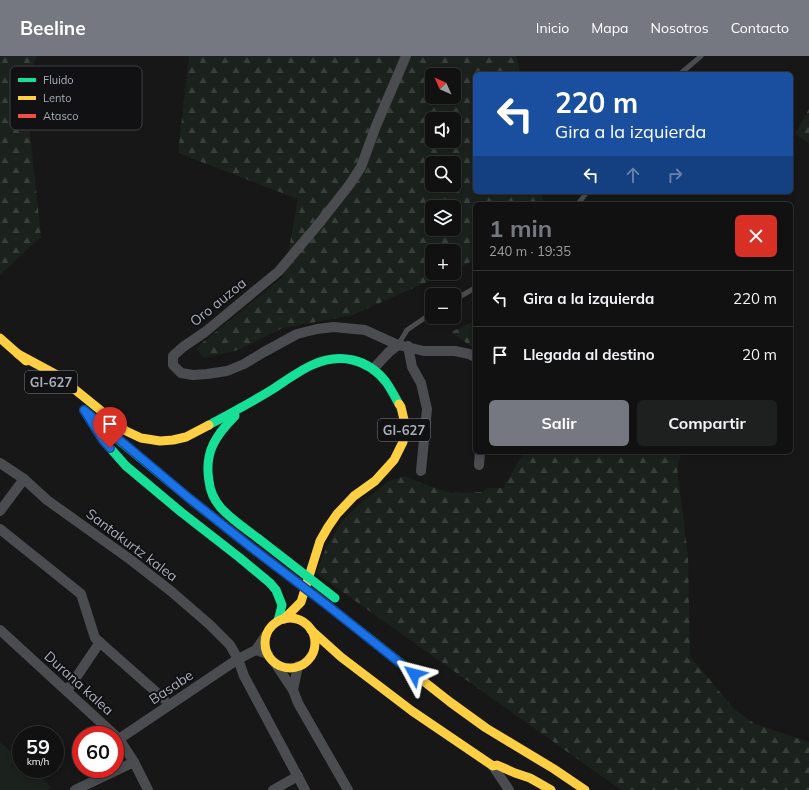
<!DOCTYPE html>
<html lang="es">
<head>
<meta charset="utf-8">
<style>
	body { margin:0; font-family:Mulish,sans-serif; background:#1e1f1f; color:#f1f3f6; height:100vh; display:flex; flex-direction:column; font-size:15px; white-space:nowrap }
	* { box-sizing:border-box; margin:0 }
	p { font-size:13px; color:#9c9d9f }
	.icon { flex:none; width:22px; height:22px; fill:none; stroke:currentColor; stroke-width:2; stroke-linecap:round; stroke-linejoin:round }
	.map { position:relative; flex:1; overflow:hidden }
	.details { position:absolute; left:473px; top:146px; width:320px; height:252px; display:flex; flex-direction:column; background:#111; border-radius:6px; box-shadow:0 2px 6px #0003,0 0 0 1px #303131 }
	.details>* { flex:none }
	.guide { position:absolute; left:473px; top:16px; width:320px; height:122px; border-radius:6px; box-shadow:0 2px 6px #0003,0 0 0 1px #303131; background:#1a4fa0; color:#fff; overflow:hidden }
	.needle { width:26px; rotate:315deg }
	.controls { position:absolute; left:425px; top:12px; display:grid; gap:8px }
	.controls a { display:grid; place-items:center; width:36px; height:36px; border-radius:6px; background:#111; box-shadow:0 2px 6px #0003,0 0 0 1px #303131; font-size:20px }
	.speed { position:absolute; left:12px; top:670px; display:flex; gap:8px; font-size:20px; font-weight:700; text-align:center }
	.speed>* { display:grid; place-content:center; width:52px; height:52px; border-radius:50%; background:#111; box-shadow:0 2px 6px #0003,0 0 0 1px #303131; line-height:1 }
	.speed small { font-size:10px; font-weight:400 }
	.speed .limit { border:6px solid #d22; background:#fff; color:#111 }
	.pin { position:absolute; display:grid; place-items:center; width:34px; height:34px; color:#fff; margin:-41px -17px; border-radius:50% 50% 50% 0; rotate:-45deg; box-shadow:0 0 4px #0007 }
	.pin .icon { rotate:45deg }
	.me { position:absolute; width:44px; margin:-22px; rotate:308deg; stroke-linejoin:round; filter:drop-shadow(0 0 3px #0008) }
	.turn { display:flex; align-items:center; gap:14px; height:84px; padding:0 16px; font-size:18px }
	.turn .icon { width:52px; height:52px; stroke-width:2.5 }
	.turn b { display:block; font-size:28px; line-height:34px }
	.lanes { display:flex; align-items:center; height:38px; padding:0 16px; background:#0003; justify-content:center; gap:20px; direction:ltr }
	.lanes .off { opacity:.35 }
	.round { display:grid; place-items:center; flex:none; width:42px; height:42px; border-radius:6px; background:#1e1f1f }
	.overview { display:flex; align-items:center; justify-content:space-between; height:68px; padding:0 16px }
	h1 { font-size:24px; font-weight:700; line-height:30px; color:#757880 }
	.action { display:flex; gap:8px; margin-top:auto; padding:8px 16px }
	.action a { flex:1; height:46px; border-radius:6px; background:#757880; color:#fff; font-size:16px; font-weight:700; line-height:46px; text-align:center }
	.action a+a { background:#1e1f1f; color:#f1f3f6 }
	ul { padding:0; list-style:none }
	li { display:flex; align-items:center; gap:12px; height:56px; padding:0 16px; border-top:1px solid #303131 }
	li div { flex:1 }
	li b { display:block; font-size:15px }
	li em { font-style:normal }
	header { display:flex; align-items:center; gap:24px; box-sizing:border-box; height:56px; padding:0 20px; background:#757880; color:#fff }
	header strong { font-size:19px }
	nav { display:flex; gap:22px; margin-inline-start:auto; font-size:14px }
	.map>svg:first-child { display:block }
</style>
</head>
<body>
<header>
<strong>Beeline</strong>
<nav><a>Inicio</a><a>Mapa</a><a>Nosotros</a><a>Contacto</a></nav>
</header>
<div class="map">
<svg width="809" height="734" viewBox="0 0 809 734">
	<defs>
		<pattern id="forest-firs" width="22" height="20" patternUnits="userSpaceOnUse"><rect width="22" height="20" fill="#1b211c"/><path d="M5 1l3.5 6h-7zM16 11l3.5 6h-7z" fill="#393f3b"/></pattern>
	</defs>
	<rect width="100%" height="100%" fill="#171717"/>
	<!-- green -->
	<path fill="#1b211c" d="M0 686 21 704V713H31L52 732 48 734H0Z"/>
	<!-- forest -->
	<g fill="url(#forest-firs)" fill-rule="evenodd">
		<path d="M0 0H37L25 30 41 181 0 219Z"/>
		<path d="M189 0H517L520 18H475V136H541L544 148H475V204L454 214V195H432V217H447L353 259 283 272 238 294 204 302 196 292 284 220 298 143 178 97ZM432 19H454V41H432ZM432 63H454V85H432ZM432 107H454V129H432ZM432 151H454V173H432Z"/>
		<path d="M809 53V87L795 78Z"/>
		<path d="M475 265V293L451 276Z"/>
		<path d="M524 396H682L677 412 688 499 690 600 734 653 755 668 809 686V734H621L316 517 327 490 342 465 356 451 389 425 404 420 429 430 452 437 481 436 488 432H503Z"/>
	</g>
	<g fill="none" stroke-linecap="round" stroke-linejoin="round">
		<!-- lane -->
		<g stroke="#4b4c50" stroke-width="5">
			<path d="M680 18 701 0"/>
			<path d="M578 148 587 136"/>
			<path d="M454 244 475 232"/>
			<path d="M398 289 407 274 432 257"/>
		</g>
		<!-- street -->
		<g stroke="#4b4c50" stroke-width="10">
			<path d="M406 0 376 70 361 111 350 128 321 165 279 215 205 276 183 291 173 300V309L181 317 193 319 207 318 227 315 244 308 264 296 297 278 317 273 334 271 365 274 398 289 424 295H455L469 298 475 301"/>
			<path d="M408 290 412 311 421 327 427 353 421 415"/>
			<path d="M373 313 389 296 398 289"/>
			<path d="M0 407 24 423 47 444 131 504 172 536 210 569 230 589 238 603 244 620 305 734"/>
			<path d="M479 409 480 396"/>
			<path d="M0 455 24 423"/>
			<path d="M0 473 81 538 95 582 164 643"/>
			<path d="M0 574 119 683 134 706 148 734"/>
			<path d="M256 594 268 598"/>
			<path d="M275 607 293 634 298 647 348 734"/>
			<path d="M293 634 298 610"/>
			<path d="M67 635 100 586"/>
			<path d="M119 683 238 603 256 594 266 579"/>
			<path d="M493 710 509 734"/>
			<path d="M75 734 134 706"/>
			<path d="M273 734 298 720"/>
		</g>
		<!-- fast -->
		<g stroke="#16e098" stroke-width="9">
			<path d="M84 354 103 384 126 410 181 456 240 502 270 527 276 534 282 549 278 565"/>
			<path d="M235 360C216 379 204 396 209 425 210 435 214 444 221 452 232 464 246 473 259 483"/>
			<path d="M98 367 190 443 252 492"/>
			<path d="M209 369C231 357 252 346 273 333 285 325 299 315 312 309 340 296 368 303 386 326 391 333 395 341 399 348"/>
		</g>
		<!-- slow -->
		<g stroke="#ffcf43" stroke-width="9">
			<path d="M0 282 26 305"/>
			<path d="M18 298 57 319 126 375 141 382 160 385 173 384 186 381 209 369"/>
			<path d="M327 549 450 646 486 672 554 713 585 734"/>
			<circle cx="290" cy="587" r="25"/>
			<path d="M284 563 301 546 320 485 328 471 337 458 354 440 375 425 394 404 403 386 405 368 401 351 399 348"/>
			<path d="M311 574 341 601 412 655 493 710 497 709 515 717 530 722 551 734"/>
		</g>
		<!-- fast-bridge -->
		<path stroke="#16e098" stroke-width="9" d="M259 483 335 542"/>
		<!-- jam-bridge -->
		<path stroke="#f24e42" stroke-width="9" d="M252 492 278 512"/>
	</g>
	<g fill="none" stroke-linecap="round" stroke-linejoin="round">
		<!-- route casing -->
		<g stroke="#114b97" stroke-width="10">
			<path id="route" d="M110 392 103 384 84 354 190 443 252 492 327 549 414 618"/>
		</g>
		<!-- route -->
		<use href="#route" stroke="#1a73e8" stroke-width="7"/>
	</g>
	<g text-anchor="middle" stroke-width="4" stroke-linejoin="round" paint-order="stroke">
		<!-- shield labels -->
		<g fill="#111113" stroke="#7b7e86" stroke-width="1">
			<rect x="25" y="315" width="52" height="22" rx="3"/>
			<rect x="378" y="363" width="52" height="22" rx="3"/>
		</g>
		<g font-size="13" font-weight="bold" fill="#a8adb8">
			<text x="51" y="331">GI-627</text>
			<text x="404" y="379">GI-627</text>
		</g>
		<!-- street labels -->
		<g font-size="14" fill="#a8adb8" stroke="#111113">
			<text transform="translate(218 246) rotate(-39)" y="5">Oro auzoa</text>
			<text transform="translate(132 489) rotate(37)" y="5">Santakurtz kalea</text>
			<text transform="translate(79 627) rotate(42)" y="5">Durana kalea</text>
			<text transform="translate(171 631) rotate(-34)" y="5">Basabe</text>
		</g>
	</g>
	<!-- legend -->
	<rect x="10" y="10" width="132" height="64" rx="6" fill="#111113" stroke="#3e4045" stroke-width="1"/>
	<rect x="18" y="22" width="18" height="4" fill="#16e098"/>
	<rect x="18" y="40" width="18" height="4" fill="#ffcf43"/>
	<rect x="18" y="58" width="18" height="4" fill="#f24e42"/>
	<g font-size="11" fill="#a8adb8">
		<text x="43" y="28">Fluido</text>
		<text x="43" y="46">Lento</text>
		<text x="43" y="64">Atasco</text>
	</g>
</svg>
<div class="controls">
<a><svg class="needle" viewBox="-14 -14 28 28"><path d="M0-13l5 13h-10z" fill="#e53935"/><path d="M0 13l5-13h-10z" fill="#9c9d9f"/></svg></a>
<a><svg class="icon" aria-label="sound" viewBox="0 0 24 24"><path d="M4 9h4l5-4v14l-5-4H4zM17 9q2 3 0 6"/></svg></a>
<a><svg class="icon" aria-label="search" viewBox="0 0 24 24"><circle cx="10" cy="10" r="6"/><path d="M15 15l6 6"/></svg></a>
<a><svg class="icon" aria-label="layers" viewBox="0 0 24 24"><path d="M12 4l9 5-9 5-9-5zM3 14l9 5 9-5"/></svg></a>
<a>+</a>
<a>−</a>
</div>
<div class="speed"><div>59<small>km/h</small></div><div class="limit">60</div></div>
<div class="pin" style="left:110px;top:392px;background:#d93025"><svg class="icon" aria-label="arrive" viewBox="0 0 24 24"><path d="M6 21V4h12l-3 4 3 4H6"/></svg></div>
<svg class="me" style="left:414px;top:618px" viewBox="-20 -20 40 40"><path d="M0-17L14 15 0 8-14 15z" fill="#1a73e8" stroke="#fff" stroke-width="4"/></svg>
<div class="guide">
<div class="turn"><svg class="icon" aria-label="left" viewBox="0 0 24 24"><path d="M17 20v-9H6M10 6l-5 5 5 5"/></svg><div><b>220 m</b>Gira a la izquierda</div></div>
<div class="lanes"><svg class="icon" aria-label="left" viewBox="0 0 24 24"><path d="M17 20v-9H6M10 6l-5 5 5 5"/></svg><svg class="icon off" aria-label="ahead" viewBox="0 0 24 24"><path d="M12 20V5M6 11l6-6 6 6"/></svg><svg class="icon off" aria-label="right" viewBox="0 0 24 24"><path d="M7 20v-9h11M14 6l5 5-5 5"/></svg></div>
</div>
<section class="details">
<div class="overview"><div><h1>1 min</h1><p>240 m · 19:35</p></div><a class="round" style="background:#d93025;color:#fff"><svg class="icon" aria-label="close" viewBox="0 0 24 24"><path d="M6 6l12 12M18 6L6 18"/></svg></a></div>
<ul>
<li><svg class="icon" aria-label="left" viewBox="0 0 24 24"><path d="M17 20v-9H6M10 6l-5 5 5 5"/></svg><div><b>Gira a la izquierda</b></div><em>220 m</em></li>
<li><svg class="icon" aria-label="arrive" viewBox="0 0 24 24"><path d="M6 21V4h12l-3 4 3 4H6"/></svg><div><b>Llegada al destino</b></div><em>20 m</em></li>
</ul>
<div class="action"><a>Salir</a><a>Compartir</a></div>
</section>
</div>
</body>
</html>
